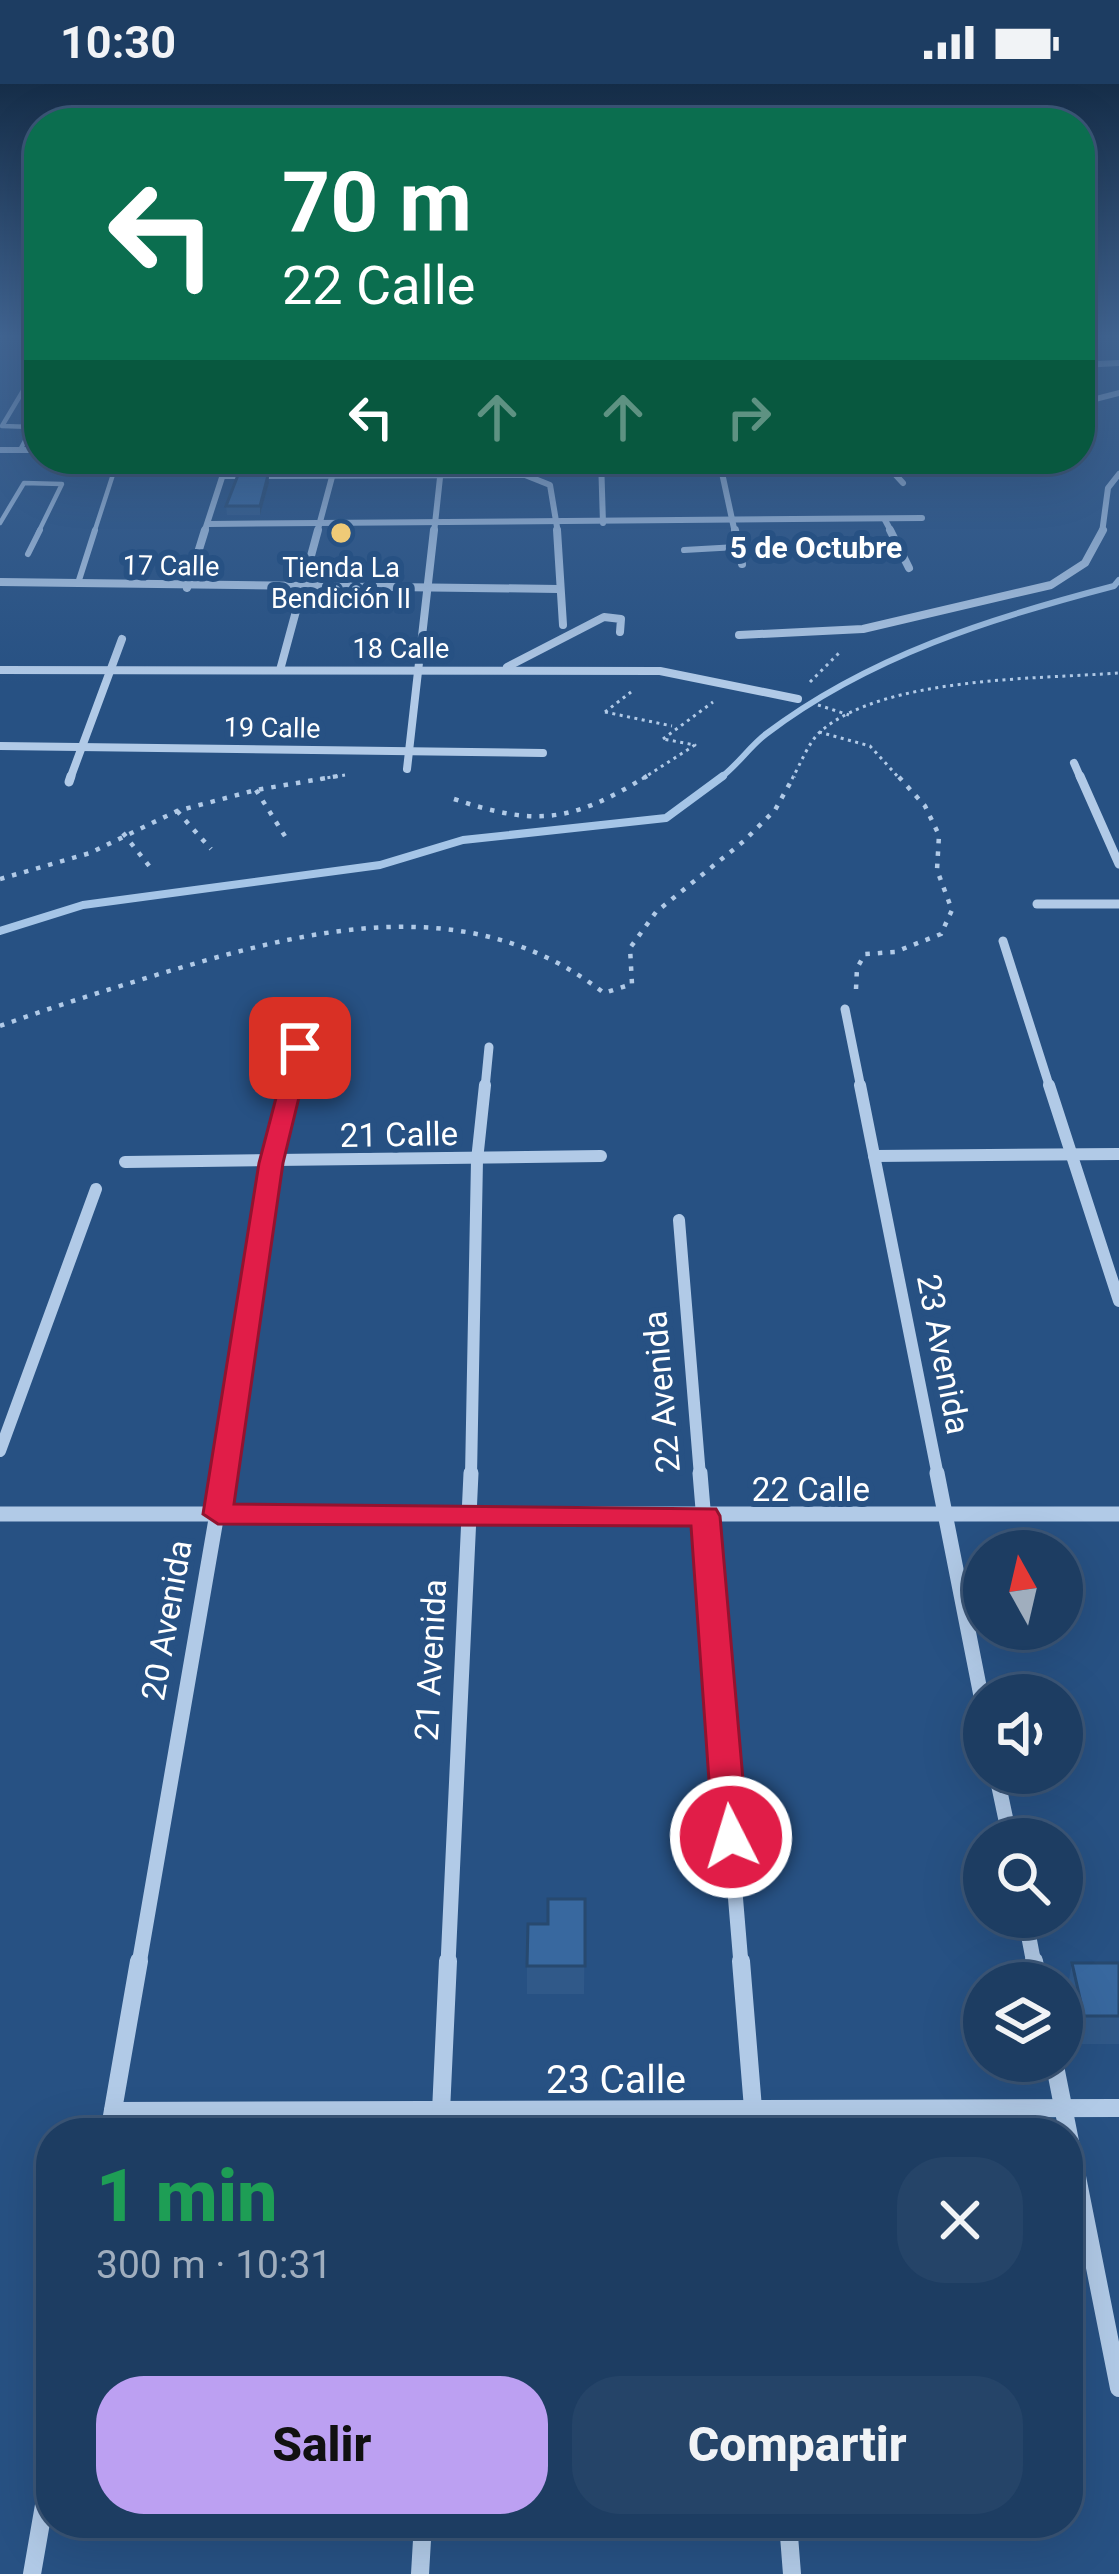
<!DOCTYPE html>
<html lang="es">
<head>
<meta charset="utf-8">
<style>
	body { margin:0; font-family:Roboto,sans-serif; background:#254468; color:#f1f3f6; height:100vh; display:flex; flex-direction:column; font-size:45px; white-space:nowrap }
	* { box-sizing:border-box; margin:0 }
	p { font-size:39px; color:#a0aebe }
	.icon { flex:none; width:66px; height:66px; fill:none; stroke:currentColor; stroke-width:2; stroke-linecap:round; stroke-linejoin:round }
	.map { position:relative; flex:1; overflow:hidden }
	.drawer { position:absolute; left:36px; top:2034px; width:1047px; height:420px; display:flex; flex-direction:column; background:#1d3d62; border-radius:48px; box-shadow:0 12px 48px #0002,0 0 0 3px #3b5677 }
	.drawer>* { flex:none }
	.banner { position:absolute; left:24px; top:24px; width:1071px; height:366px; border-radius:48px; box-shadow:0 12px 48px #0002,0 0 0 3px #3b5677; background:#0b6e4f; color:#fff; overflow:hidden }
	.needle { width:78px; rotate:352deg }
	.fabs { position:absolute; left:963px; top:1446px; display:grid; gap:24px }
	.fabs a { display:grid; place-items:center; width:120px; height:120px; border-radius:50%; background:#1d3d62; box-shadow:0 12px 48px #0002,0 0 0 3px #3b5677; font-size:60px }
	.pin { position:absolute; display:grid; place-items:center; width:102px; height:102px; color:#fff; margin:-51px; border-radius:24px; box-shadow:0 6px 18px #0006 }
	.me { position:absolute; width:132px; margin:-66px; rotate:355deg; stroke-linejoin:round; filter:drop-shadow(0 0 9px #0008) }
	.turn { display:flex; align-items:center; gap:42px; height:252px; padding:0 60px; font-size:54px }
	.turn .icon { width:156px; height:156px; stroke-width:2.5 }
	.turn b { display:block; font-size:84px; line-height:102px }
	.lanes { display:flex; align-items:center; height:114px; padding:0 60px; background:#0003; justify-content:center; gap:60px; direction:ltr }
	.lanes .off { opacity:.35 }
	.round { display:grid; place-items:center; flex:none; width:126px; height:126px; border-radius:48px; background:#254468 }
	.head { display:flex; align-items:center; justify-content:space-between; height:204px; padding:0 60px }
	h1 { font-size:72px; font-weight:800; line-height:90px; color:#1e9e55 }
	.button { display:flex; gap:24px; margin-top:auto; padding:24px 60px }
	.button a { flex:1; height:138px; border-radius:48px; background:#bca0f2; color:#111; font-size:48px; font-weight:800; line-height:138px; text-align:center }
	.button a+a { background:#254468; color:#f1f3f6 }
	.status { display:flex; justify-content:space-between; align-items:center; height:84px; padding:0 60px; background:#1d3d62; direction:ltr }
	.status svg { height:33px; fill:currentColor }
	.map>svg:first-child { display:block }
</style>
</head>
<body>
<div class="status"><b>10:30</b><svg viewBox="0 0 49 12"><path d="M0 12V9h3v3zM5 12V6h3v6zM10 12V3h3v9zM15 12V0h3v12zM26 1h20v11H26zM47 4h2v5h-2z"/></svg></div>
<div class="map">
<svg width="1119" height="2490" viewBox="0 0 1119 2490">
	<rect width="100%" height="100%" fill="#275183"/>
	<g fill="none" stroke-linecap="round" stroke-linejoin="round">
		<!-- stream-far1 -->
		<path stroke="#a5c5e7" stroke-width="6" d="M719 695C737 682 749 663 766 650 869 572 991 534 1114 502L1119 496"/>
		<!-- stream -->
		<path stroke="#a5c5e7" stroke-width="8" d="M0 847 83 821 380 781 463 756 666 734 723 692"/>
		<!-- path-far1 -->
		<g stroke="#b1cae7" stroke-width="3" stroke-dasharray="3 4.5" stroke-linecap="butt">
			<path d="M810 598 839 569"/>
			<path d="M818 621 849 631"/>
			<path d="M605 628 672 642"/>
			<path d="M605 628 631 608"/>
			<path d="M819 648 870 662 900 695"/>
			<path d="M663 655 713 618"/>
			<path d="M320 695 345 691"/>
			<path d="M642 695 695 661 663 655"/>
			<path d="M792 695C800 681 809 657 821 647 884 593 1037 595 1119 589"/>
		</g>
		<!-- path -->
		<g stroke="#b1cae7" stroke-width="4.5" stroke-dasharray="4.5 8" stroke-linecap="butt">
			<path d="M256 706 288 757"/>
			<path d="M454 715C537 743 572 738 647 692"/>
			<path d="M177 727 211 765"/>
			<path d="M123 749 150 783"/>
			<path d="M0 795 90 769 177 727 256 706 338 692"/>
			<path d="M856 905 857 884 865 870 895 868 941 850 952 826 937 786 939 751 925 722 898 692"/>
			<path d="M0 942C55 922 110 905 166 888 313 844 470 805 604 909L632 900 630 864 656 828 744 757 775 726 794 692"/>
		</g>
		<!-- service-far1 -->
		<g stroke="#b1cae7" stroke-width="4.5">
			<path d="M33 343 2 342 39 280"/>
			<path d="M20 366 39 331"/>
			<path d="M0 439 24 399 62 400 38 449"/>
			<path d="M94 449 118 375"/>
		</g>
		<!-- service -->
		<g stroke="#b1cae7" stroke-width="6">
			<path d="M684 466 737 463"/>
			<path d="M28 470 40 446"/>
			<path d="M79 496 95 446"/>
		</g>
		<!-- minor-far5 -->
		<g stroke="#b1cae7" stroke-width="6">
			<path d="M1080 281 1119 279"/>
			<path d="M601 375 603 439"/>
			<path d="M719 375 735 449"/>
			<path d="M881 375 903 399"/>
			<path d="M222 392 525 391 550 401 558 449"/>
			<path d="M885 436 892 449"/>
			<path d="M208 440 922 434"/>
			<path d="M204 449 228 375"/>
			<path d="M317 449 332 393"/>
			<path d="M434 449 442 375"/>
			<path d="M1102 449 1108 404 1119 390"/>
		</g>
		<!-- minor-far4 -->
		<g stroke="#b1cae7" stroke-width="8">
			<path d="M557 446 563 541"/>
			<path d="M735 446 742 480"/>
			<path d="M890 446 909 484"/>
			<path d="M0 498 558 505"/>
			<path d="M187 504 205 446"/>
			<path d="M739 551 863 545 1051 501 1085 479 1103 446"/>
			<path d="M507 583 604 533 621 535 620 548"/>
			<path d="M0 586 660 587 798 615"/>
			<path d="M280 586 318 446"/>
			<path d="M0 662 543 669"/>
			<path d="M1074 679 1081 695"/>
			<path d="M407 685 434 446"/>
			<path d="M70 695 122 555"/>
		</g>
		<!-- minor-far3 -->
		<g stroke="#b1cae7" stroke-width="9">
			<path d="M1080 692 1119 780"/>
			<path d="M69 698 71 692"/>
			<path d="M1037 820H1119"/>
			<path d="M1003 857 1050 1004"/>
			<path d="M845 925 861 1004"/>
			<path d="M290 1004 300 964"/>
			<path d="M485 1004 489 963"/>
		</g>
		<!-- minor-far2 -->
		<g stroke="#b1cae7" stroke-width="12">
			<path d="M860 1001 938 1392"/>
			<path d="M1049 1001 1119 1217"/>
			<path d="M874 1072 1119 1070"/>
			<path d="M125 1078 601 1072"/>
			<path d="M679 1136 700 1392"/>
			<path d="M0 1367 96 1105"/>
			<path d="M224 1392 271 1079 291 1001"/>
			<path d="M471 1392 477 1076 485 1001"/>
		</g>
		<!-- minor-far1 -->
		<g stroke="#b1cae7" stroke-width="15">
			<path d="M700 1389 741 1880"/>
			<path d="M937 1389 984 1627"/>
			<path d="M0 1430H1119"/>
			<path d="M996 1689 1010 1755"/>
			<path d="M1025 1833 1034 1880"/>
			<path d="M139 1880 224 1389"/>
			<path d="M448 1880 471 1389"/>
		</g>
		<!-- minor -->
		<g stroke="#b1cae7" stroke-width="18">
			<path d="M741 1877 755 2049"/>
			<path d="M1034 1877 1038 1899"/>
			<path d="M1054 1977 1119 2304"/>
			<path d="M113 2027 1119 2024"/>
			<path d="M109 2049 139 1877"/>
			<path d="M440 2049 448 1877"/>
			<path d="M788 2439 792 2490"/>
			<path d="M32 2490 51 2381"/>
			<path d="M420 2490 423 2439"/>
		</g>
		<!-- tertiary -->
		<g fill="#b1cae7" fill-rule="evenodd">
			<path d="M1119 306V312L1080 322V316Z"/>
			<rect x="0" y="363" width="39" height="6"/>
		</g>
	</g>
	<!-- wall -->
	<g fill="#305989">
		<path d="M39 320V358H38L34 329Z"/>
		<path d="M244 375H275L273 384H245Z"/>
		<path d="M268 391 269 399 260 431H227L226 422Z"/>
		<path d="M585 1815 584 1910H527V1882L548 1840Z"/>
		<path d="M1072 1879H1119V1960H1078L1067 1906Z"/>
	</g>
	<!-- shaded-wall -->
	<path fill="#27496f" d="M268 391 269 399 260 431V422Z"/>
	<!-- building -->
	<g fill="#38689f" stroke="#27496f" stroke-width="3">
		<path d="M238 391H268L260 422H226Z"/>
		<path d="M548 1815H585V1882H527L528 1840H548Z"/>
		<path d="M1072 1879H1119V1932H1084Z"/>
	</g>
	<!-- sky -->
	<linearGradient id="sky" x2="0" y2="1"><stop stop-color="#152d48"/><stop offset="0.42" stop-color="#416593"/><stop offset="1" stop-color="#416593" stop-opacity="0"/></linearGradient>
	<rect width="1119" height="600" fill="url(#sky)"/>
	<!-- route -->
	<path fill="#e11d48" stroke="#92132f" stroke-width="3" d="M300 958 311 964 283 1079 234 1420 716 1425 720 1432 748 1753 743 1762 731 1766 718 1762 713 1753 691 1442 218 1440 203 1430 259 1079 289 964Z"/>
	<!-- markers -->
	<circle fill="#efca77" stroke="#275183" stroke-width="4.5" cx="341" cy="449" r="12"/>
	<g text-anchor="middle" stroke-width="12" stroke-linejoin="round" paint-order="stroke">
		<!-- far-street labels -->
		<g font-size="27" fill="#fff" stroke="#275183">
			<text transform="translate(171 482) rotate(1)" y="9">17 Calle</text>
			<text x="401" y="574">18 Calle</text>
			<text transform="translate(272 644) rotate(1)" y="9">19 Calle</text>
		</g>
		<!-- far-poi labels -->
		<g font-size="27" fill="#fff" stroke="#275183">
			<text x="341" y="493">Tienda La<tspan x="341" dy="31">Bendición II</tspan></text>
		</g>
		<!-- far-neighbourhood labels -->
		<g font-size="30" font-weight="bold" fill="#fff" stroke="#275183">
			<text x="816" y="474">5 de Octubre</text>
		</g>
		<!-- street labels -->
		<g font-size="33" fill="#fff" stroke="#275183">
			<text transform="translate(399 1050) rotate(-1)" y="12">21 Calle</text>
			<text transform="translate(944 1270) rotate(79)" y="12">23 Avenida</text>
			<text transform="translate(661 1308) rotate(-95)" y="12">22 Avenida</text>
			<text x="811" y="1417">22 Calle</text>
			<text transform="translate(166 1536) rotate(-80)" y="12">20 Avenida</text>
			<text transform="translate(430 1576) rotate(-87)" y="12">21 Avenida</text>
		</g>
		<!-- near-street labels -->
		<g font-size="39" fill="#fff" stroke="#275183">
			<text x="616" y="2009">23 Calle</text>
		</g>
	</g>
</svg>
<div class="fabs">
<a><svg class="needle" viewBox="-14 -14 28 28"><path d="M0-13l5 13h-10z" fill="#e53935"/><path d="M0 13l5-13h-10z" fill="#a0aebe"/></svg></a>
<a><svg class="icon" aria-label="sound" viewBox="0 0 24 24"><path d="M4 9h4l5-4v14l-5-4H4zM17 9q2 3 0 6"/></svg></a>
<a><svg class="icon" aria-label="search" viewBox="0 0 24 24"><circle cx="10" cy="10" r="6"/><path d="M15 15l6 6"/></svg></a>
<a><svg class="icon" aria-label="layers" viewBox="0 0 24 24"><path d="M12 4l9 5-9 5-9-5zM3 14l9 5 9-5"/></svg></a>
</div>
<div class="pin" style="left:300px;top:964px;background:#d93025"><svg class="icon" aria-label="arrive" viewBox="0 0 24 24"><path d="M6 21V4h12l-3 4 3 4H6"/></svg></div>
<svg class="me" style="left:731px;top:1753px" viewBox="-20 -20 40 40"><circle r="17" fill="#e11d48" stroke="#fff" stroke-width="3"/><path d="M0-11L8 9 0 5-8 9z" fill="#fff"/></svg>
<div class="banner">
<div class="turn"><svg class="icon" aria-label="left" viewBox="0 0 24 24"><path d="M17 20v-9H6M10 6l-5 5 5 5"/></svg><div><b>70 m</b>22 Calle</div></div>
<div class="lanes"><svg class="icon" aria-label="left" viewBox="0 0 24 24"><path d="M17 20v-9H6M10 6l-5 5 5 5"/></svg><svg class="icon off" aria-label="ahead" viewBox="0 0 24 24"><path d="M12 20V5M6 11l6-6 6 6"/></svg><svg class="icon off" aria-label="ahead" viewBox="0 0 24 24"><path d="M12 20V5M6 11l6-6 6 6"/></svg><svg class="icon off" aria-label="right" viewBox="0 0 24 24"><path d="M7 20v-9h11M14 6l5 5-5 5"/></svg></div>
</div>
<section class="drawer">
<div class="head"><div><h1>1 min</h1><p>300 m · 10:31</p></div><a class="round"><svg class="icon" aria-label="close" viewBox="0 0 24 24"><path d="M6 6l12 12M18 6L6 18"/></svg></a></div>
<div class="button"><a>Salir</a><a>Compartir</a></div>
</section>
</div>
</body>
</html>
